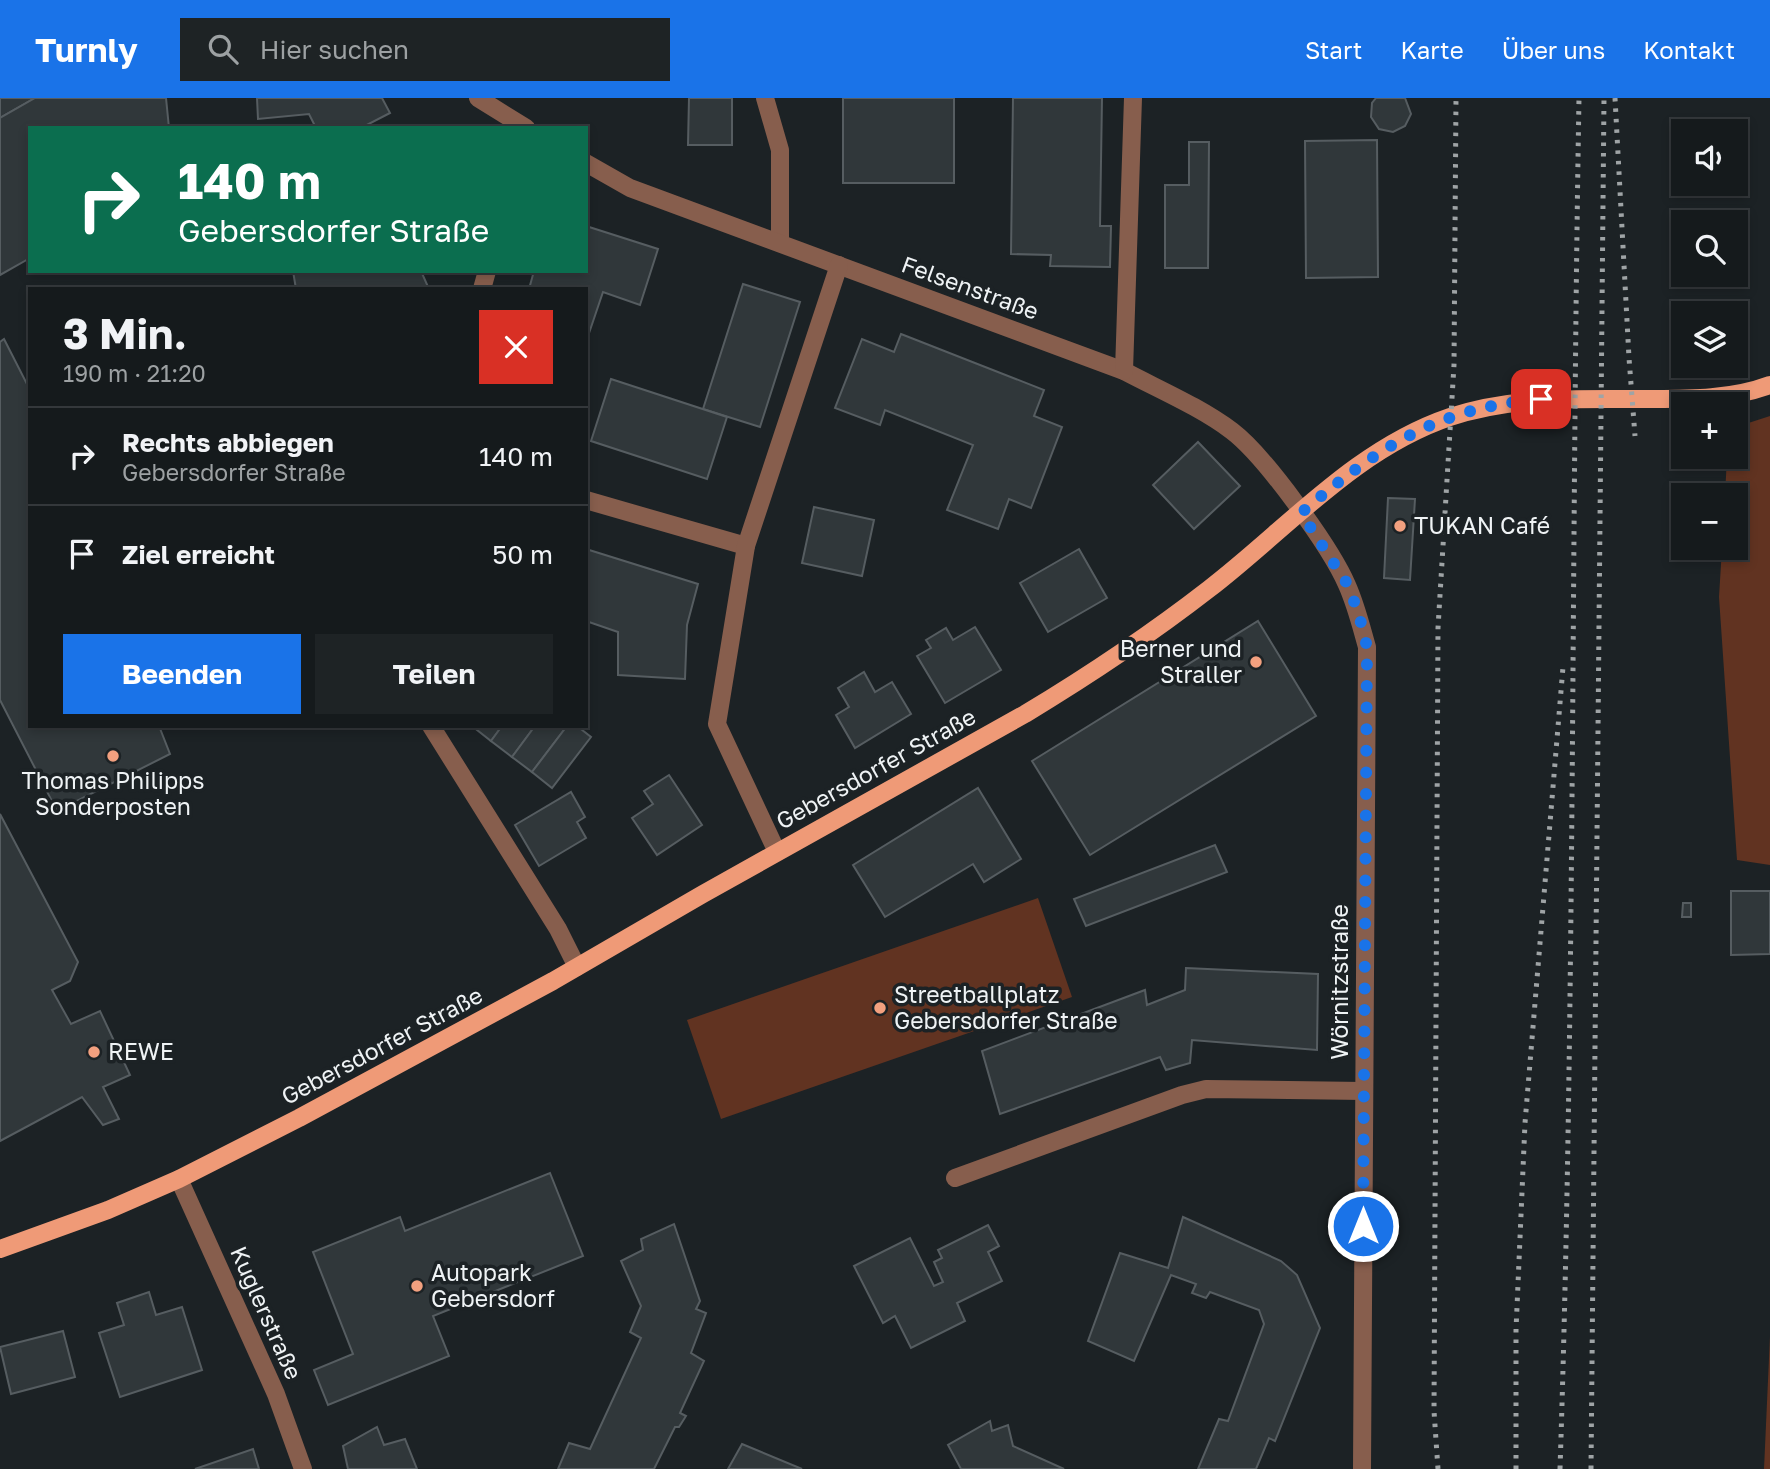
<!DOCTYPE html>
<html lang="de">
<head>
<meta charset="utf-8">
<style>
	body { margin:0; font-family:"Golos Text",sans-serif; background:#1e2325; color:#f1f3f6; height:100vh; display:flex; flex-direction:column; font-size:26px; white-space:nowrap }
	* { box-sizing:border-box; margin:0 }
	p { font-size:23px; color:#9da1a3 }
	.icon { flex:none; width:38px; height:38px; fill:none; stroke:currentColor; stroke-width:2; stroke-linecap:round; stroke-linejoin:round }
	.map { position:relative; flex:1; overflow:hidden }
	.side { position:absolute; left:28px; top:189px; width:560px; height:441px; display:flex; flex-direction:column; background:#151a1c; border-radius:0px; box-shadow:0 4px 10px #0003,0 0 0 2px #34383b }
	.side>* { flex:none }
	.guide { position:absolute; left:28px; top:28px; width:560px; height:147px; border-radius:0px; box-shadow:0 4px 10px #0003,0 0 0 2px #34383b; background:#0b6e4f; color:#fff; overflow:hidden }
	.controls { position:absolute; left:1671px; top:21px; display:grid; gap:14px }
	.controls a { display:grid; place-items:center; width:77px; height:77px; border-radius:0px; background:#151a1c; box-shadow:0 4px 10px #0003,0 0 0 2px #34383b; font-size:35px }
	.pin { position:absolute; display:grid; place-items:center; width:60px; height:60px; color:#fff; margin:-30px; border-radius:14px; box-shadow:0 4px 10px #0006 }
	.me { position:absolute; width:77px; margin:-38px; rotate:0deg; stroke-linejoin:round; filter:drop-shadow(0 0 5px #0008) }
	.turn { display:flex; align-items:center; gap:24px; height:147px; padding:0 35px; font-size:32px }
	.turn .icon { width:91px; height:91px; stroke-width:2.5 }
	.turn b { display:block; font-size:49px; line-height:60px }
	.round { display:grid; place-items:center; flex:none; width:74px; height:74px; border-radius:0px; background:#1e2325 }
	.summary { display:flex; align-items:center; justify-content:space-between; height:119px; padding:0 35px }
	h1 { font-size:42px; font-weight:700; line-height:52px }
	.cta { display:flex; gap:14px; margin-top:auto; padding:14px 35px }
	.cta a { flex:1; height:80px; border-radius:0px; background:#1a73e8; color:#fff; font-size:28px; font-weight:700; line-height:80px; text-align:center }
	.cta a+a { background:#1e2325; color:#f1f3f6 }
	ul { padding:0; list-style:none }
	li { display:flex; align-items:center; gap:21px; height:98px; padding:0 35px; border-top:2px solid #34383b }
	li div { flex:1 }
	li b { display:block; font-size:26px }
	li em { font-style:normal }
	header { display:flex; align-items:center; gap:42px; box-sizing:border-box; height:98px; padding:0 35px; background:#1a73e8; color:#fff }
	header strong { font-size:33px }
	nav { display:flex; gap:38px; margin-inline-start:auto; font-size:24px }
	.search { width:490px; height:63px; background:#1e2325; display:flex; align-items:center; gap:18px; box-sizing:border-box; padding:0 24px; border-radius:0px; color:#9da1a3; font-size:26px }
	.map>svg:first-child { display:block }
</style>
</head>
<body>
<header>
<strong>Turnly</strong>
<div class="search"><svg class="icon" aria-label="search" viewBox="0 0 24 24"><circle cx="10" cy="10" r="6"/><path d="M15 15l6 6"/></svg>Hier suchen</div>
<nav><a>Start</a><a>Karte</a><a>Über uns</a><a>Kontakt</a></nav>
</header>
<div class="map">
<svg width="1770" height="1371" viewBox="0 0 1770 1371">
	<rect width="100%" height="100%" fill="#1c2225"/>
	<!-- green -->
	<g fill="#613321">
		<path d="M1770 318V767L1737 762 1719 499 1722 450H1736V397H1725L1727 359H1736V329Z"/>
		<path d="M1038 800 1072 899 721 1021 687 922Z"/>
		<path d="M1770 1238V1371H1764Z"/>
	</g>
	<!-- building -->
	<g fill="#30373a" stroke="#565d61" stroke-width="2">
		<path d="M0 0H35L0 20Z"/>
		<path d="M35 0H166L169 30H30V160L0 177V20Z"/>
		<path d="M257 0H382L390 15 361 30H316L309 16 258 21Z"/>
		<path d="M689 0H732V47H688Z"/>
		<rect x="843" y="0" width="111" height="85"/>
		<path d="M1013 0H1102L1100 128H1111L1110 169 1050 168 1051 157 1011 156Z"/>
		<path d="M1376 0H1405L1411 16 1405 28 1393 34 1379 31 1371 19 1372 5Z"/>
		<path d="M1377 42 1378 179 1306 180 1305 43Z"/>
		<path d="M1189 44H1209L1208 170H1165V87H1189Z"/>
		<path d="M586 128 658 151 640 207 603 194 586 244V191H529L534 173H586Z"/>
		<path d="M293 173H421L429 191H296Z"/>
		<path d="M743 186 800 204 760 329 703 311Z"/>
		<path d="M901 236 1044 292 1034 318 1062 329 1031 410 1009 401 998 431 947 412 973 347 885 312 880 327 835 310 862 241 894 254Z"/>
		<path d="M4 241 30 292V628H159L170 656 57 713 0 602V244Z"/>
		<path d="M611 281 727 319 707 381 591 343Z"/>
		<path d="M1198 344 1240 388 1194 431 1153 387Z"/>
		<path d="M1388 400 1415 401 1410 482 1384 480Z"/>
		<path d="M814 409 874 422 862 478 802 465Z"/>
		<path d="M586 451 698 486 687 527 685 581 618 577V534L586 523Z"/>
		<path d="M1079 451 1107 500 1048 534 1020 485Z"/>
		<path d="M1258 523 1316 618 1090 757 1032 663Z"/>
		<path d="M975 529 1001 572 945 605 917 558 931 550 926 542 946 530 953 542Z"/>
		<path d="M864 574 875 594 892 584 911 616 855 650 836 617 849 609 838 590Z"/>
		<path d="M472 628H502L491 643Z"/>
		<path d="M502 628H535L512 659 491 643Z"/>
		<path d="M535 628H567L532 674 512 659Z"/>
		<path d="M567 628H577L591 639 552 690 532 674Z"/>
		<path d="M669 677 702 727 657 757 632 720 653 706 644 693Z"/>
		<path d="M978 690 1021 761 984 784 973 766 885 819 853 767Z"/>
		<path d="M571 694 585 719 577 724 586 740 539 768 515 727Z"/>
		<path d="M0 716 78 864 70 883 52 892 71 926 100 913 130 977 103 989 119 1021 103 1027 82 999 0 1043Z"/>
		<path d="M1215 747 1227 774 1086 828 1074 801Z"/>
		<path d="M1731 793H1770V856L1731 857Z"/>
		<path d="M1683 805H1691V819H1682Z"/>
		<path d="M1186 870 1318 876 1317 952 1192 942 1190 965 1166 972 1160 959 1000 1016 982 953 1145 892 1147 907 1185 892Z"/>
		<path d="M550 1075 583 1158 433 1218 449 1258 328 1307 314 1272 353 1256 313 1154 400 1119 405 1133Z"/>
		<path d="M1183 1119 1281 1163 1297 1177 1320 1230 1275 1343 1269 1340 1256 1371H1198L1219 1321 1228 1323 1264 1226 1259 1212 1210 1194 1206 1200 1192 1195 1196 1186 1171 1177 1134 1263 1088 1243 1120 1155 1168 1170Z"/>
		<path d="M674 1126 700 1203 696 1211 706 1215 691 1255 704 1263 680 1315 686 1318 679 1329H675L654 1371H558L569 1345 590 1351 641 1240 630 1234 641 1208 621 1163 643 1152 641 1141Z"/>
		<path d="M988 1127 999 1148 988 1154 1002 1183 957 1205 965 1223 911 1250 895 1218 883 1225 854 1168 910 1140 934 1188 943 1184 934 1164 942 1160 938 1152Z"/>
		<path d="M149 1194 156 1217 182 1209 202 1272 120 1299 99 1235 124 1227 117 1205Z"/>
		<path d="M63 1233 75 1279 11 1296 0 1249Z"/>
		<path d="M990 1323 992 1333 1008 1327 1013 1348 1064 1371H961L948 1347Z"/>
		<path d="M377 1329 384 1347 405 1341 417 1371H348L343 1348Z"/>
		<path d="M742 1346 802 1371H728Z"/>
		<path d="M253 1351 259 1371H195Z"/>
	</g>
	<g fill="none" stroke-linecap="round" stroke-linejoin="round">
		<!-- minor -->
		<g stroke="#875e4d" stroke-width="18">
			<path d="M478 0 526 30"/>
			<path d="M765 0 780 52V145"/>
			<path d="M586 65 630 90 1124 273C1160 292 1200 309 1232 333 1265 358 1331 450 1347 487 1356 507 1361 528 1367 549L1362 1371"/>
			<path d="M482 191 487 173"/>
			<path d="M1124 273 1133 0"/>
			<path d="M586 402 746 448"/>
			<path d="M431 628 558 831 577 869"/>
			<path d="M777 754 717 626 746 448 839 167"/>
			<path d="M955 1080 1182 997 1206 991 1364 993"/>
			<path d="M179 1081 276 1296 303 1371"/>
		</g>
		<!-- major -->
		<path stroke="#ef9a77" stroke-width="18" d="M0 1151 108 1112 179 1081 299 1020 553 883 703 796 1025 616C1088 578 1151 536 1209 491 1286 432 1355 351 1450 319 1513 298 1579 301 1644 301 1686 301 1730 302 1770 287"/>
		<!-- rail -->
		<g stroke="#9fa4a6" stroke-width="5" stroke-dasharray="3.5 7" stroke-linecap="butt">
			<path d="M1615 0 1629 260 1635 338"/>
			<path d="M1438 1371 1434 1313 1438 530 1454 267 1456 0"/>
			<path d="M1516 1371V1232L1525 1025 1563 569"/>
			<path d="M1560 1371C1575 914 1571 457 1579 0"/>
			<path d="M1591 1371 1604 0"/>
		</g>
	</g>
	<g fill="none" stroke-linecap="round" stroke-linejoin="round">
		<!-- route -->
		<path stroke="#1a73e8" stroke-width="12" stroke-dasharray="0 21.6" d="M1363 1128 1367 549 1358 513 1346 484 1301 415C1379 349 1436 310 1541 301"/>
	</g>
	<!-- markers -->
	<g fill="#f2a07f" stroke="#1c2225" stroke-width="2.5">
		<circle cx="1400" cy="428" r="7"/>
		<circle cx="1256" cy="564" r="7"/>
		<circle cx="113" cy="658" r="7"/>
		<circle cx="880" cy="910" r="7"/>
		<circle cx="94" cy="954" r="7"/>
		<circle cx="417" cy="1188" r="7"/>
	</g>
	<g text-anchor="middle" stroke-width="7" stroke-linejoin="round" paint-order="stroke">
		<!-- street labels -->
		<g font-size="23" fill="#eff3f5" stroke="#1c2225">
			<text transform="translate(970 190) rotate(20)" y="8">Felsenstraße</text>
			<text transform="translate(876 671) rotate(-29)" y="8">Gebersdorfer Straße</text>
			<text transform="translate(1340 884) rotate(-90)" y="8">Wörnitzstraße</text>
			<text transform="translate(382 948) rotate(-28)" y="8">Gebersdorfer Straße</text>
			<text transform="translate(266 1215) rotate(66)" y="8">Kuglerstraße</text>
		</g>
		<!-- poi labels -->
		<g font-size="23" fill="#eff3f5" stroke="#1c2225" text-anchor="start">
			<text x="1414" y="436">TUKAN Café</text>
			<text x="1242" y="559" text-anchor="end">Berner und<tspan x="1242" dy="26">Straller</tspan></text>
			<text x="113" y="691" text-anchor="middle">Thomas Philipps<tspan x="113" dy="26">Sonderposten</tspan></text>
			<text x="894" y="905">Streetballplatz<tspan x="894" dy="26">Gebersdorfer Straße</tspan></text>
			<text x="108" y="962">REWE</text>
			<text x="431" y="1183">Autopark<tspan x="431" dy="26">Gebersdorf</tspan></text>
		</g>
	</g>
</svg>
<div class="controls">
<a><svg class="icon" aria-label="sound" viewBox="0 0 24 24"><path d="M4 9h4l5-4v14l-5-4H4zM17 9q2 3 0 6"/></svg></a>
<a><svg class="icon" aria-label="search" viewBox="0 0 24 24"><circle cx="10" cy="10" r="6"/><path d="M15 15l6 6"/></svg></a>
<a><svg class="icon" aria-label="layers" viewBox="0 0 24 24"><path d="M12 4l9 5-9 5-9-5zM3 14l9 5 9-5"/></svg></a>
<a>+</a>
<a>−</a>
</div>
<div class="pin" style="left:1541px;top:301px;background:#d93025"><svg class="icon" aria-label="arrive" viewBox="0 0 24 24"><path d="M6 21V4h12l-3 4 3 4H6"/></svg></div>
<svg class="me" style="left:1363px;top:1128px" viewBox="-20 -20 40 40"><circle r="17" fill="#1a73e8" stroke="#fff" stroke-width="3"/><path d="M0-11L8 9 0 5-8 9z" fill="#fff"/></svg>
<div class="guide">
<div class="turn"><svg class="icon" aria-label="right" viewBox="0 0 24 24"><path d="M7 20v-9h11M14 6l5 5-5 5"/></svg><div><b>140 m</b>Gebersdorfer Straße</div></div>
</div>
<section class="side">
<div class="summary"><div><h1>3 Min.</h1><p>190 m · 21:20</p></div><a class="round" style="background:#d93025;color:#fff"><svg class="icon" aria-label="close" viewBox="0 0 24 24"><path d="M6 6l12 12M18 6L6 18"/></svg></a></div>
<ul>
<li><svg class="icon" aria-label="right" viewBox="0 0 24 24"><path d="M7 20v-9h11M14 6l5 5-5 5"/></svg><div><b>Rechts abbiegen</b><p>Gebersdorfer Straße</p></div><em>140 m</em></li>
<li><svg class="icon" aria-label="arrive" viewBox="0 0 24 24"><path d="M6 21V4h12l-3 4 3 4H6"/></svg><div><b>Ziel erreicht</b></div><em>50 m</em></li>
</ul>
<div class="cta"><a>Beenden</a><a>Teilen</a></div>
</section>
</div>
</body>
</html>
